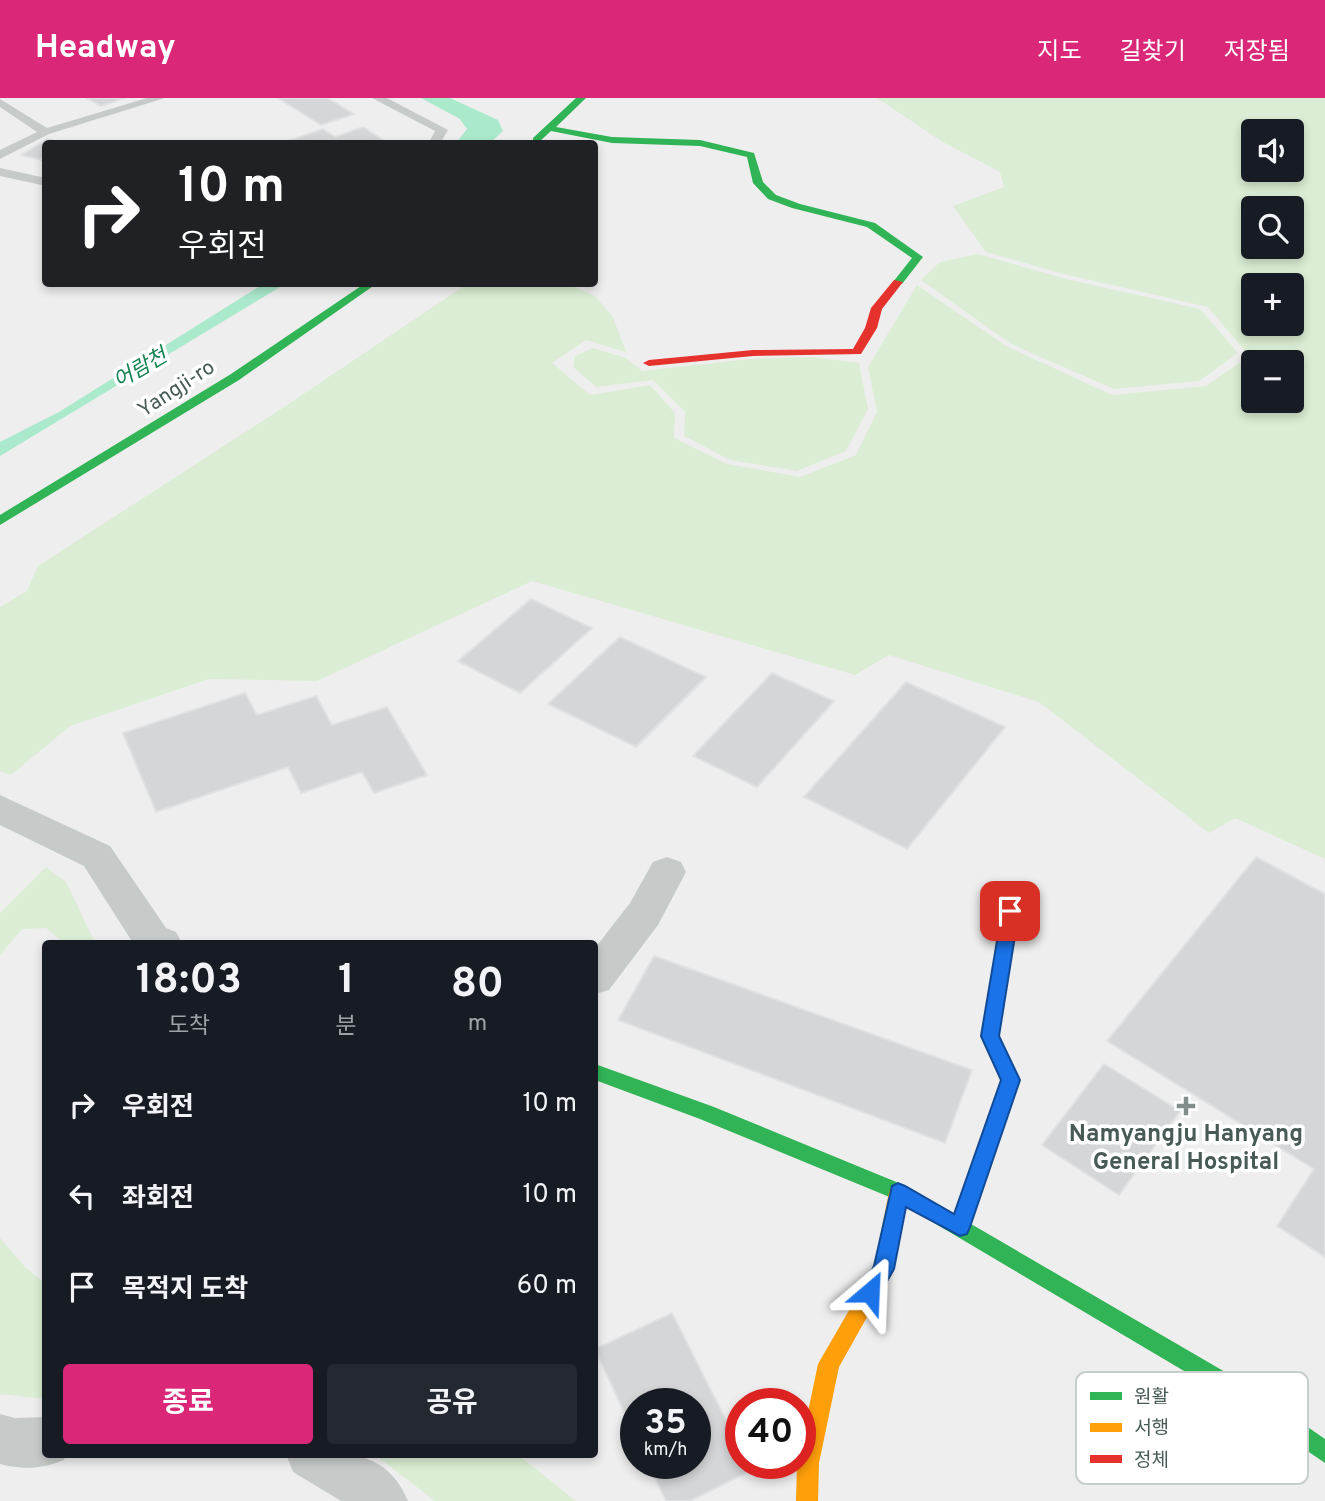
<!DOCTYPE html>
<html lang="ko">
<head>
<meta charset="utf-8">
<style>
	body { margin:0; font-family:Overpass,"Noto Sans KR",sans-serif; background:#242831; color:#f1f3f6; height:100vh; display:flex; flex-direction:column; font-size:26px; white-space:nowrap }
	* { box-sizing:border-box; margin:0 }
	p { font-size:23px; color:#9ea1a6 }
	.icon { flex:none; width:38px; height:38px; fill:none; stroke:currentColor; stroke-width:2; stroke-linecap:round; stroke-linejoin:round }
	.map { position:relative; flex:1; overflow:hidden }
	.panel { position:absolute; left:42px; top:842px; width:556px; height:518px; display:flex; flex-direction:column; background:#171b24; border-radius:7px; box-shadow:0 4px 10px #0003 }
	.panel>* { flex:none }
	.banner { position:absolute; left:42px; top:42px; width:556px; height:147px; border-radius:7px; box-shadow:0 4px 10px #0003; background:#202124; color:#fff; overflow:hidden }
	.buttons { position:absolute; left:1241px; top:21px; display:grid; gap:14px }
	.buttons a { display:grid; place-items:center; width:63px; height:63px; border-radius:7px; background:#171b24; box-shadow:0 4px 10px #0003; font-size:35px }
	.speed { position:absolute; left:620px; top:1290px; display:flex; gap:14px; font-size:35px; font-weight:700; text-align:center }
	.speed>* { display:grid; place-content:center; width:91px; height:91px; border-radius:50%; background:#171b24; box-shadow:0 4px 10px #0003; line-height:1 }
	.speed small { font-size:18px; font-weight:400 }
	.speed .limit { border:10px solid #d22; background:#fff; color:#111 }
	.pin { position:absolute; display:grid; place-items:center; width:60px; height:60px; color:#fff; margin:-30px; border-radius:14px; box-shadow:0 4px 10px #0006 }
	.me { position:absolute; width:77px; margin:-38px; rotate:26deg; stroke-linejoin:round; filter:drop-shadow(0 0 5px #0008) }
	.turn { display:flex; align-items:center; gap:24px; height:147px; padding:0 21px; font-size:32px }
	.turn .icon { width:91px; height:91px; stroke-width:2.5 }
	.turn b { display:block; font-size:49px; line-height:60px }
	.eta { display:flex; justify-content:space-evenly; align-items:center; height:119px; text-align:center }
	.eta b { font-size:42px; font-weight:700; line-height:49px }
	.primary-button { display:flex; gap:14px; margin-top:auto; padding:14px 21px }
	.primary-button a { flex:1; height:80px; border-radius:7px; background:#db2777; color:#fff; font-size:28px; font-weight:700; line-height:80px; text-align:center }
	.primary-button a+a { background:#242831; color:#f1f3f6 }
	ul { padding:0; list-style:none }
	li { display:flex; align-items:center; gap:21px; height:91px; padding:0 21px }
	li div { flex:1 }
	li b { display:block; font-size:26px }
	li em { font-style:normal }
	header { display:flex; align-items:center; gap:42px; box-sizing:border-box; height:98px; padding:0 35px; background:#db2777; color:#fff }
	header strong { font-size:33px }
	nav { display:flex; gap:38px; margin-inline-start:auto; font-size:24px }
	.map>svg:first-child { display:block }
</style>
</head>
<body>
<header>
<strong>Headway</strong>
<nav><a>지도</a><a>길찾기</a><a>저장됨</a></nav>
</header>
<div class="map">
<svg width="1325" height="1403" viewBox="0 0 1325 1403">
	<rect width="100%" height="100%" fill="#efeeef"/>
	<!-- green -->
	<g fill="#dbedd4" fill-rule="evenodd">
		<path d="M877 0H1325V761L1235 720 1209 735 1039 604 889 557 855 577 532 483 317 583 209 581 70 628 11 677 0 673V509L27 493 38 468 284 309 467 186H568L595 198 613 219 626 254 586 242 552 265 590 297 650 287 675 315 674 340 727 366 800 379 856 357 877 314 868 269 917 187 1006 248 1112 297 1206 288 1249 258 1208 209 1064 176 986 154 953 108 1004 89 1000 74 941 43ZM1292 33V72H1253V33ZM1292 110V149H1253V110ZM1292 187V226H1253V187ZM1292 264V303H1253V264Z"/>
		<path d="M978 156 1066 181 1200 211 1238 255 1199 283 1114 291 1011 246 921 182 940 164Z"/>
		<path d="M593 250 626 260 642 273 749 261 811 259 859 265 868 311 846 353 797 373 730 362 684 338 685 314 653 282 596 289 573 269 575 258Z"/>
		<path d="M46 769 66 784 95 845H64L46 830 22 831 0 857V815Z"/>
		<path d="M0 1140 25 1169 45 1185V1301L0 1296Z"/>
		<path d="M374 1356H517L576 1403H435Z"/>
	</g>
	<!-- water -->
	<g fill="#aae9cc">
		<path d="M421 0H450L498 22 503 33 490 45H456L467 31 460 21Z"/>
		<path d="M263 186H285L0 358V344L59 314Z"/>
	</g>
	<!-- building -->
	<g fill="#d5d6d7" stroke="#e0e1e2" stroke-width="2">
		<path d="M86 0H125L101 8Z"/>
		<path d="M278 0H327L354 16 321 27Z"/>
		<path d="M363 29 389 46H279L323 31 335 39Z"/>
		<path d="M47 41 65 46H46V63L21 57Z"/>
		<path d="M531 501 592 530 520 595 458 563Z"/>
		<path d="M620 539 706 579 636 649 548 606Z"/>
		<path d="M772 575 834 603 757 689 693 658Z"/>
		<path d="M906 584 1005 629 907 751 804 699Z"/>
		<path d="M245 595 257 617 316 598 332 627 387 609 427 677 374 695 362 674 301 695 288 669 156 714 123 635Z"/>
		<path d="M1256 759 1325 796V1159L1277 1128 1314 1071 1107 943Z"/>
		<path d="M654 858 972 972 945 1045 618 922Z"/>
		<path d="M1104 966 1180 1013 1119 1097 1042 1047Z"/>
		<path d="M672 1215 740 1350V1365H748L752 1372 690 1403H666L648 1365H695V1306H635V1338L595 1251Z"/>
	</g>
	<g fill="none" stroke-linecap="round" stroke-linejoin="round">
		<!-- lane -->
		<g fill="#c6cbca" fill-rule="evenodd">
			<path d="M147 0H165L49 36 0 61V52L37 34 0 9V1L47 30Z"/>
			<path d="M372 0H387L448 32 440 46H428L435 33Z"/>
			<path d="M0 70 46 80V88L0 78Z"/>
		</g>
		<!-- street -->
		<g fill="#c6cbca" fill-rule="evenodd">
			<path d="M0 697 110 748 166 830 176 834 182 845H133L84 768 0 727Z"/>
			<path d="M667 759 681 764 686 774 658 827 609 892 595 896V850L630 805 653 764Z"/>
			<path d="M0 1316 15 1320 46 1319V1356H66L64 1362C43 1371 23 1372 0 1366Z"/>
			<path d="M286 1356C337 1356 384 1346 408 1403H341L293 1374Z"/>
		</g>
		<!-- fast -->
		<g fill="#30b455" fill-rule="evenodd">
			<path d="M576 0H586L556 29 612 39 700 42 754 55 763 84 776 97 800 106 875 125 923 159 902 186H894L893 184 912 160 867 129 792 110 768 101 753 85 747 59 700 48 612 45 551 33 539 44H533V40Z"/>
			<path d="M364 186H376L239 282 0 427V417L231 276Z"/>
			<path d="M1010 806 1016 808 1018 813 999 938 1019 982 971 1126 1244 1285 1325 1341V1365L1228 1299 892 1100 700 1021 595 982V966L714 1009 906 1088 955 1116 1001 982 981 938 1002 813 1004 808Z"/>
		</g>
		<!-- slow -->
		<path fill="#ff9f0a" fill-rule="evenodd" d="M899 1085 906 1088 909 1094 894 1171 839 1269 819 1365 818 1403H796L797 1365H800V1352L818 1266 874 1169 889 1094 892 1088Z"/>
		<!-- jam -->
		<path fill="#e5322d" fill-rule="evenodd" d="M894 182 903 184 882 211 877 230 861 256 753 258 649 268 643 265 649 262 753 252 853 251 865 230 871 210Z"/>
	</g>
	<!-- route -->
	<path fill="#1a73e8" stroke="#114b97" stroke-width="2" d="M1010 806 1016 808 1019 813 999 938 1020 982 970 1129 967 1136 960 1138 906 1109 894 1171 877 1201 870 1204 863 1201 860 1194 874 1168 892 1088 898 1085 905 1088 954 1116 1001 982 981 938 1002 813 1004 808Z"/>
	<!-- markers -->
	<path fill="#828e8c" stroke="#fff" stroke-width="2.5" d="M1182.5 997.5h7v7h7v7h-7v7h-7v-7h-7v-7h7z"/>
	<g text-anchor="middle" stroke-width="7" stroke-linejoin="round" paint-order="stroke">
		<!-- far-water labels -->
		<g font-size="21" font-style="italic" fill="#138350" stroke="#fff">
			<text transform="translate(140 270) rotate(-30)" y="7">어람천</text>
		</g>
		<!-- far-street labels -->
		<g font-size="21" fill="#475a56" stroke="#fff">
			<text transform="translate(176 290) rotate(-33)" y="7">Yangji-ro</text>
		</g>
		<!-- poi labels -->
		<g font-size="24" font-weight="bold" fill="#475a56" stroke="#fff">
			<text x="1186" y="1043">Namyangju Hanyang<tspan x="1186" dy="28">General Hospital</tspan></text>
		</g>
	</g>
	<!-- legend -->
	<rect x="1076" y="1274" width="232" height="112" rx="10" fill="#fff" stroke="#c8cecc" stroke-width="2"/>
	<rect x="1090" y="1294" width="32" height="8" fill="#30b455"/>
	<rect x="1090" y="1325" width="32" height="9" fill="#ff9f0a"/>
	<rect x="1090" y="1357" width="32" height="8" fill="#e5322d"/>
	<g font-size="19" fill="#475a56">
		<text x="1134" y="1305">원활</text>
		<text x="1134" y="1336">서행</text>
		<text x="1134" y="1368">정체</text>
	</g>
</svg>
<div class="buttons">
<a><svg class="icon" aria-label="sound" viewBox="0 0 24 24"><path d="M4 9h4l5-4v14l-5-4H4zM17 9q2 3 0 6"/></svg></a>
<a><svg class="icon" aria-label="search" viewBox="0 0 24 24"><circle cx="10" cy="10" r="6"/><path d="M15 15l6 6"/></svg></a>
<a>+</a>
<a>−</a>
</div>
<div class="speed"><div>35<small>km/h</small></div><div class="limit">40</div></div>
<div class="pin" style="left:1010px;top:813px;background:#d93025"><svg class="icon" aria-label="arrive" viewBox="0 0 24 24"><path d="M6 21V4h12l-3 4 3 4H6"/></svg></div>
<svg class="me" style="left:870px;top:1194px" viewBox="-20 -20 40 40"><path d="M0-17L14 15 0 8-14 15z" fill="#1a73e8" stroke="#fff" stroke-width="4"/></svg>
<div class="banner">
<div class="turn"><svg class="icon" aria-label="right" viewBox="0 0 24 24"><path d="M7 20v-9h11M14 6l5 5-5 5"/></svg><div><b>10 m</b>우회전</div></div>
</div>
<section class="panel">
<div class="eta">
<div><b>18:03</b><p>도착</p></div>
<div><b>1</b><p>분</p></div>
<div><b>80</b><p>m</p></div>
</div>
<ul>
<li><svg class="icon" aria-label="right" viewBox="0 0 24 24"><path d="M7 20v-9h11M14 6l5 5-5 5"/></svg><div><b>우회전</b></div><em>10 m</em></li>
<li><svg class="icon" aria-label="left" viewBox="0 0 24 24"><path d="M17 20v-9H6M10 6l-5 5 5 5"/></svg><div><b>좌회전</b></div><em>10 m</em></li>
<li><svg class="icon" aria-label="arrive" viewBox="0 0 24 24"><path d="M6 21V4h12l-3 4 3 4H6"/></svg><div><b>목적지 도착</b></div><em>60 m</em></li>
</ul>
<div class="primary-button"><a>종료</a><a>공유</a></div>
</section>
</div>
</body>
</html>
